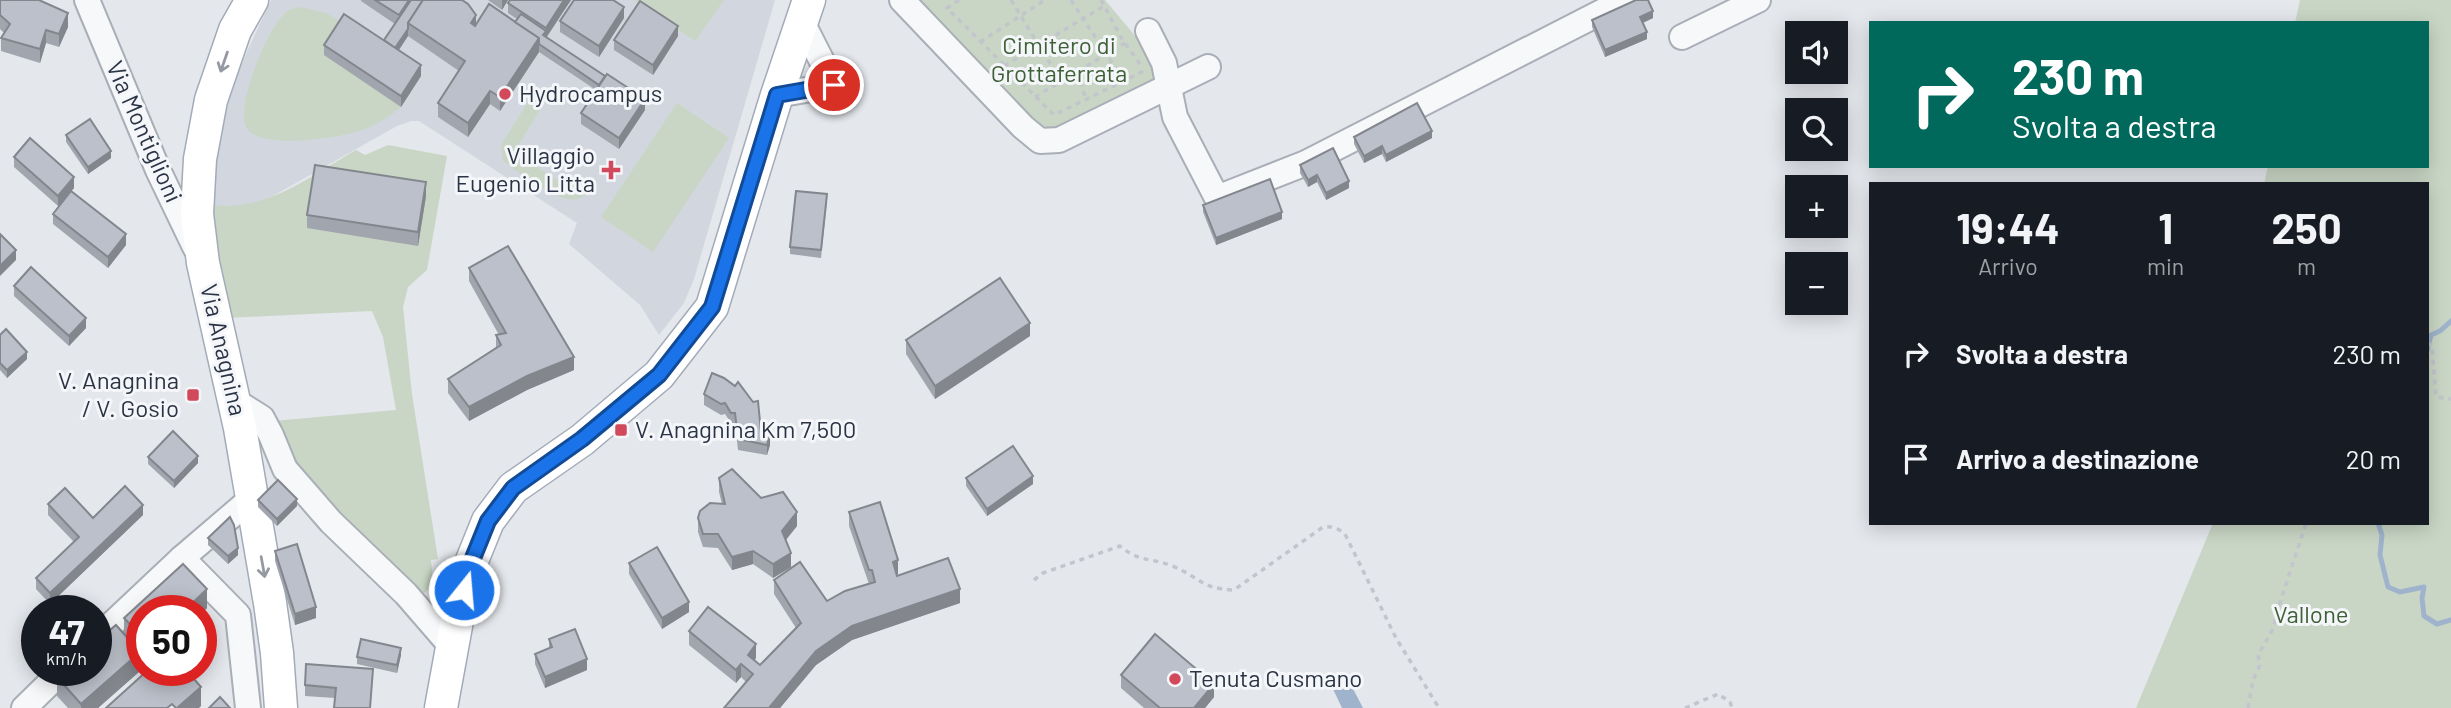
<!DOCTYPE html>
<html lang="it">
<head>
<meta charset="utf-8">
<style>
	body { margin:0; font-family:Barlow,sans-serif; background:#242831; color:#f1f3f6; height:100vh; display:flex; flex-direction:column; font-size:26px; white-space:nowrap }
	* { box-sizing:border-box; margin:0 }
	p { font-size:23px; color:#9ea1a6 }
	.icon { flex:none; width:38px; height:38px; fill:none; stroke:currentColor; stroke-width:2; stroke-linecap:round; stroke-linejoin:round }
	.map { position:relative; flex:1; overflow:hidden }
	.side { position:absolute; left:1869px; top:182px; width:560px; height:343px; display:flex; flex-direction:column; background:#171b24; border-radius:0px; box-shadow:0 4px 18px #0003 }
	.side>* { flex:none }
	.banner { position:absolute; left:1869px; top:21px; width:560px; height:147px; border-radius:0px; box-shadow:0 4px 18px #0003; background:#00695c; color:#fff; overflow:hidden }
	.controls { position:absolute; left:1785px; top:21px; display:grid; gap:14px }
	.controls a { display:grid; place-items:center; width:63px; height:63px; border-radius:0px; background:#171b24; box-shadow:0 4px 18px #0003; font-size:35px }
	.speed { position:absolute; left:21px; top:595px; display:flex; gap:14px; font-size:35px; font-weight:700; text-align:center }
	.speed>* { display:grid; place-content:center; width:91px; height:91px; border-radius:50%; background:#171b24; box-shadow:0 4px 18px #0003; line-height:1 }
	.speed small { font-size:18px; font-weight:400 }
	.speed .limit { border:10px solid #d22; background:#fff; color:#111 }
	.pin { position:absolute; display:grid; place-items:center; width:60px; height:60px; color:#fff; margin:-30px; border:4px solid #fff; border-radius:50%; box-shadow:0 2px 7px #0007 }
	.me { position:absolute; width:77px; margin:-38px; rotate:17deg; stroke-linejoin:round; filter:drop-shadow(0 0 5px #0008) }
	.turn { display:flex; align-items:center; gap:24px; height:147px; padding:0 28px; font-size:32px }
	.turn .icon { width:91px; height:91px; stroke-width:2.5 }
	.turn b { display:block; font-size:49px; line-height:60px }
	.eta { display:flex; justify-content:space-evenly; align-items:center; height:119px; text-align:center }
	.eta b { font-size:42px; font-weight:700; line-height:49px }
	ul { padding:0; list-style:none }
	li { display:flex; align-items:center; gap:21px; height:105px; padding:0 28px }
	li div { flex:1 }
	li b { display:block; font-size:26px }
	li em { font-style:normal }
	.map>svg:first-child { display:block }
</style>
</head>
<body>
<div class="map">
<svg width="2451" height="708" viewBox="0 0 2451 708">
	<rect width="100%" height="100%" fill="#e4e7ec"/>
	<!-- built -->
	<path fill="#d2d6de" d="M271 0H775L694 279 684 303 659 335 640 305 569 244 577 223 419 121H411L397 126 264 201 243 206 224 208 205 204 212 155 229 100 240 67Z"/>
	<!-- green -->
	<g fill="#c9d6c5">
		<path d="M634 0H724L695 41Z"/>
		<path d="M913 0H1105L1158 63V85L1045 131Z"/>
		<path d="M2300 0H2451V708H2136L2213 523H2427V184H2264L2268 166H2427V23H2295Z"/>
		<path d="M300 7 326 13 344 24 401 107C390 116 378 124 365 129 342 138 259 151 246 127 235 106 268 28 285 13 289 9 295 8 300 7Z"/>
		<path d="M531 97 543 105 514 152 570 189 578 177 598 180C592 188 587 196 577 199 559 204 519 172 503 161L501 148 503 142Z"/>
		<path d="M677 103 729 138 653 252 601 217Z"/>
		<path d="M388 145 447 156 427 270 408 287 403 307 412 394 438 559 431 560C432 573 436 585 424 593H420L308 485 273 421 396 410 383 337 372 311 226 318 205 204C262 215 309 177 356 150L365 155Z"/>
	</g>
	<!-- water -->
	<path fill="#9fb4cc" d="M1342 679 1346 683 1349 681 1363 708H1342L1333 689 1336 688V682Z"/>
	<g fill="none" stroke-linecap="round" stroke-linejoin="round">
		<!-- stream -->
		<g stroke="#9fb4cc" stroke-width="5">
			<path d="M2427 351 2431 335 2440 331 2451 321"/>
			<path d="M2378 523 2382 535 2380 555 2388 587 2400 592 2424 587 2422 598 2424 616 2437 624 2451 620"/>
		</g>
		<!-- minor casing -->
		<g stroke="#a9aeb7" stroke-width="28">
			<g id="minor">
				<path d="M87 0 158 170 195 247"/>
				<path d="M902 0 1023 127 1040 141 1059 140 1208 67"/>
				<path d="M1148 31 1164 63 1175 117 1217 198 1306 163 1625 0"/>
				<path d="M1682 37 1758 0"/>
				<path d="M777 95 834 85 801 20"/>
				<path d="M235 401 262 418 271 435 285 469 331 522 406 594 451 646"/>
				<path d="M182 558 238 615 248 708"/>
				<path d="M96 639 182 558 251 499V484"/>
				<path d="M24 708 63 670"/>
			</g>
		</g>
		<!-- major casing -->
		<g stroke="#a3abb8" stroke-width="35">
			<g id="major">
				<path d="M252 0 235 30 211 100 200 159 197 214 203 263 240 428 270 603 277 653 281 708"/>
				<path d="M441 708 460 604 471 563 488 521 513 488 582 440 659 375 712 307 777 95 809 0"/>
			</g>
		</g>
		<!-- path -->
		<g stroke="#c2c5cb" stroke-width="3.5" stroke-dasharray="5 5" stroke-linecap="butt">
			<path d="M959 0 947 8 1054 115 1144 71"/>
			<path d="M1011 0 1061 81"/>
			<path d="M1071 0 1124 81"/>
			<path d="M1101 0 1122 39 1140 64"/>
			<path d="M980 42 1045 0"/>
			<path d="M1004 66 1104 6"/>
			<path d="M1077 72 1086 99"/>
			<path d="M1035 97 1125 43"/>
			<path d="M2427 343 2432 345 2436 397 2451 399"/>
			<path d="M1034 580 1043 573 1120 546C1140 563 1150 557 1172 566 1199 576 1200 589 1234 590L1323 527C1333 526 1338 528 1345 534L1396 638 1439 708"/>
			<path d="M1685 708 1718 694 1730 702 1732 708"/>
			<path d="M2248 708 2253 680 2260 665 2258 655 2273 629 2279 606 2306 523"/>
		</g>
		<!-- minor -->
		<use href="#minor" stroke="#f7f8fa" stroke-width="24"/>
		<!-- major -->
		<use href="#major" stroke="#fff" stroke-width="32"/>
	</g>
	<!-- wall -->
	<g fill="#a1a5ae">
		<path d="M0 0 68 27 59 47 46 43 40 63 1 51V38L4 33 0 29Z"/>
		<path d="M361 0H462L476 24 515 22 517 19 508 13V3L510 0H571L547 37 645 110 619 149 581 124V113L596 90 539 52 500 111 490 104 468 137 438 117V103L459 71 408 36 399 50 421 76 401 107 324 55V45L384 40 395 24 361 1Z"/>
		<path d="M488 0H508L502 10Z"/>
		<path d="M624 18 599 57 560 32V21Z"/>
		<path d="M1653 18 1643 23 1647 39 1605 57 1592 27V20Z"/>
		<path d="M678 36 653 75 614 50V40Z"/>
		<path d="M66 135 111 158 88 174 66 142Z"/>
		<path d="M1354 137 1432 138 1386 162 1382 154 1364 163 1354 144Z"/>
		<path d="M14 157 74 188 71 191 126 245 108 268 53 224V214L65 199 58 206 14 167Z"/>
		<path d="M1300 165 1349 188 1326 200 1317 182 1308 187 1300 173Z"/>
		<path d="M426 196 418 246 307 228V215Z"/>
		<path d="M827 201 821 258 790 254V247Z"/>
		<path d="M1203 205 1282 219 1216 245 1203 212Z"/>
		<path d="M469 268 574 370 527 390 469 421 448 393V379L496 347V335H499L469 281Z"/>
		<path d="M14 286 86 328 69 346 14 296Z"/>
		<path d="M0 335 27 359 7 378 0 370Z"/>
		<path d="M1030 336 935 399 906 354V340Z"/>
		<path d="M712 373 761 432 770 445 767 455 738 450 735 423H731L725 414 721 415 704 405V394Z"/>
		<path d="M148 457 198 463 174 488 148 464Z"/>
		<path d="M719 478 761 498 797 526 785 540 791 567 773 578 753 564 732 570 718 548 703 547 698 532V518L722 504 719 492Z"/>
		<path d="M966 478 1033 484 987 516 966 486Z"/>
		<path d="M258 500 297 506 277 526 258 507Z"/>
		<path d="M48 504 93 518 143 515 50 604 36 589V578L74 542 48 515Z"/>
		<path d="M849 512 898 574H896L897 576 960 603 852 640 816 665 780 708H724L746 682 741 677 736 683 689 645V631L756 658 755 660 760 665 796 628 774 594V580L827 601 869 584 849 526Z"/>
		<path d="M208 538 238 555 228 564 208 545Z"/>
		<path d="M275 551 316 618 295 625 275 561Z"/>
		<path d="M629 563 689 612 662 629 629 574Z"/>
		<path d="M183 564 207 589V608L201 614V611H142V656L140 654V671L98 708H68L57 696V677L65 670H96V642L116 625 124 635V618Z"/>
		<path d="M549 639 587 670 545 688 535 664V654L549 648Z"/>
		<path d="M401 655 397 673 357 664V657Z"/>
		<path d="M1121 675 1214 697 1205 708H1144L1121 688Z"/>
		<path d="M373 680 335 698 305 696V685Z"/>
	</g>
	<!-- shaded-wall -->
	<g fill="#83868d">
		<path d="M409 0H416L399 26V15Z"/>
		<path d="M502 0H508L502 10Z"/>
		<path d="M564 0H571L543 42V35L546 31V28Z"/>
		<path d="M624 7V18L599 57V46Z"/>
		<path d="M1653 11V18L1640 24V17Z"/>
		<path d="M68 13V27L59 47V34Z"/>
		<path d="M476 15V29L471 23Z"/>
		<path d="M678 26V36L653 75V65Z"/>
		<path d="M408 29V36L394 57V50Z"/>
		<path d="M46 30V43L40 63V49Z"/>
		<path d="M1647 32V39L1605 57V50Z"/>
		<path d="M539 38V52L500 111V97Z"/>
		<path d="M421 65V76L401 107V96Z"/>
		<path d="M490 91V104L468 137V123Z"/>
		<path d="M645 99V110L619 149V138Z"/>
		<path d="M1432 131V138L1386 162V155Z"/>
		<path d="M1382 146V154L1364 163V156Z"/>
		<path d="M111 151V158L88 174V167Z"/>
		<path d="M1317 175V182L1308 187V180Z"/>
		<path d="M74 177V188L58 206V196Z"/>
		<path d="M1349 181V188L1326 200V193Z"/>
		<path d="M426 182V196L418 246V232Z"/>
		<path d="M1282 212V219L1216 245V238Z"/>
		<path d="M126 234V245L108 268V257Z"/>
		<path d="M16 250V260L0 276V266Z"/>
		<path d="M86 318V328L69 346V336Z"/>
		<path d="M1030 323V336L935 399V386Z"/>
		<path d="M27 352V359L7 378V370Z"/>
		<path d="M574 357V370L527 390 469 421V407L527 376Z"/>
		<path d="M770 435V445L767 455V445Z"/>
		<path d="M198 456V463L174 488V481Z"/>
		<path d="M1033 476V484L987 516V509Z"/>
		<path d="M297 499V506L277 526V519Z"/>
		<path d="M143 505V515L50 604V593Z"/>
		<path d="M797 512V526L782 545V531Z"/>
		<path d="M238 548V555L228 564V556Z"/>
		<path d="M753 551V564L732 570V557Z"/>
		<path d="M791 553V567L773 578V564Z"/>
		<path d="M898 560V574L893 576V562Z"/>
		<path d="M207 589V608L201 614V611H184Z"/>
		<path d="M960 589V603L852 640 816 665 780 708H769L816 651 852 626Z"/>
		<path d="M689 602V612L662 629V618Z"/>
		<path d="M316 607V618L295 625V614Z"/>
		<path d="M756 644V658L748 668V655Z"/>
		<path d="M401 648V655L397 673V665Z"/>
		<path d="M140 652V671L98 708H81V704Z"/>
		<path d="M587 659V670L545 688V677Z"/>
		<path d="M741 664V677L736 683V670Z"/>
		<path d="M1214 684V697L1205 708H1194Z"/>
		<path d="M201 687V706L199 708H177Z"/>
	</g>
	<!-- building -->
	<g fill="#bbc0ca" stroke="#83868d" stroke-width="2">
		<path d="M0 0H39L68 13 59 34 46 30 40 49 1 38 10 24 0 15Z"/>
		<path d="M375 0H409L399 15Z"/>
		<path d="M411 0H423L408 23V29L395 48 384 40Z"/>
		<path d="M423 0H462L468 4 476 15 471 23 475 26 489 4 539 38 500 97 490 91 468 123 438 103 465 61 408 23Z"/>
		<path d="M510 0H564L546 28 508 3Z"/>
		<path d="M574 0H613L624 7 599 46 560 21Z"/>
		<path d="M1636 0H1648L1653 11 1640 17 1647 32 1605 50 1592 20Z"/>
		<path d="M640 1 678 26 653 65 614 40Z"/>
		<path d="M344 14 421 65 401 96 324 45Z"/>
		<path d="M521 14 546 31 543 35 605 76 599 85 539 44V38L515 22Z"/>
		<path d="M607 74 645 99 619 138 581 113Z"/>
		<path d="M1417 103 1432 131 1386 155 1382 146 1364 156 1354 137Z"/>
		<path d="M90 119 111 151 88 167 66 135Z"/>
		<path d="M30 138 74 177 58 196 14 157Z"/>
		<path d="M1333 148 1349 181 1326 193 1317 175 1308 180 1300 165Z"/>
		<path d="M315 165 426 182 418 232 307 215Z"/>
		<path d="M1270 179 1282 212 1216 238 1203 205Z"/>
		<path d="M71 191 126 234 108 257 53 214Z"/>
		<path d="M796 191 827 194 821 250 790 247Z"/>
		<path d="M0 234 16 250 0 266Z"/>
		<path d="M508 246 574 357 527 376 469 407 448 379 501 345 496 335 506 333 469 268Z"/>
		<path d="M31 267 86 318 69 336 14 286Z"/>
		<path d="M1000 278 1030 323 935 386 906 340Z"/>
		<path d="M6 329 27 352 7 370 0 363V335Z"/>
		<path d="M712 373 724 378 735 386 738 382 753 402 758 401 761 432 770 435 767 445 738 439 735 413H731L725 403 721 404 704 394Z"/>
		<path d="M173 431 198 456 174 481 148 457Z"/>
		<path d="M1013 446 1033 476 987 509 966 478Z"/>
		<path d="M732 469 761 498 783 492 797 512 782 531 791 553 773 564 753 551 732 557 718 534H703L698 518 700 511 710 503 725 504 719 478Z"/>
		<path d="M278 480 297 499 277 519 258 500Z"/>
		<path d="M125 486 143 505 50 593 36 578 79 537 48 504 65 488 93 518Z"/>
		<path d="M880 502 898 560 893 562 897 576 948 558 960 589 852 626 816 651 769 708H724L753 674 741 664 736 670 689 631 708 607 756 644 748 655 760 665 801 623 774 580 800 562 827 601 845 591 875 582 872 570H869L849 512Z"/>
		<path d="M230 517 234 525 238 548 228 556 208 538Z"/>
		<path d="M297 544 316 607 295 614 275 551Z"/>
		<path d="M657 547 689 602 662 618 629 563Z"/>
		<path d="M183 564 207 589 184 611H142V637L124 618Z"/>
		<path d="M116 625 140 652 81 704 57 677 65 670H96V642Z"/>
		<path d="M575 629 587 659 545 677 535 654 552 647 549 639Z"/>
		<path d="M1155 634 1214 684 1194 708H1160L1121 675Z"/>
		<path d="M361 639 401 648 397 665 357 657Z"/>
		<path d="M306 664 373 669 370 708H334L336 688 305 685Z"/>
		<path d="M148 670H186L201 687 177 708H176L172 704 167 708H106Z"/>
		<path d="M220 697 230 708H209Z"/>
	</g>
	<!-- one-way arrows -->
	<defs><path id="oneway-shaft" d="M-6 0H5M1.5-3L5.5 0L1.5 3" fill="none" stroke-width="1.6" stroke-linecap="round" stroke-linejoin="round" transform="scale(1.75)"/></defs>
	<g stroke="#959aa2">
		<use href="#oneway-shaft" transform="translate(224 62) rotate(109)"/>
		<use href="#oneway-shaft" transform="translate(263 567) rotate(80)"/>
	</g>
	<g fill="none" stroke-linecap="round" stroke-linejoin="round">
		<!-- route casing -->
		<g stroke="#114b97" stroke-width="18">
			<path id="route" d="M464 590 471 563 488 521 513 488 582 439 659 375 712 307 777 95 834 85"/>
		</g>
		<!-- route -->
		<use href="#route" stroke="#1a73e8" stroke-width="12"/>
	</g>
	<!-- markers -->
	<g fill="#d1495b" stroke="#f4f6f9" stroke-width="2.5">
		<circle cx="505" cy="94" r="7"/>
		<path d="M607.5 159.5h7v7h7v7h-7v7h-7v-7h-7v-7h7z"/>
		<rect x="186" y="388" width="14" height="14" rx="3.5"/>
		<rect x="614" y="423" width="14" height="14" rx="3.5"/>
		<circle cx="1175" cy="679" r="7"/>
	</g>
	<g text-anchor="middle" stroke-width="6" stroke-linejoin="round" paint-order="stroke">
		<!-- park labels -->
		<g font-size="24" fill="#3f6138" stroke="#f4f6f9">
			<text x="1059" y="54">Cimitero di<tspan x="1059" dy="28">Grottaferrata</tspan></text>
			<text x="2311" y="623">Vallone</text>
		</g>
		<!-- poi labels -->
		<g font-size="24" fill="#2b3445" stroke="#f4f6f9" text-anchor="start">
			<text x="519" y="102">Hydrocampus</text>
			<text x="595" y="164" text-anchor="end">Villaggio<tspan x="595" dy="28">Eugenio Litta</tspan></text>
			<text x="179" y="389" text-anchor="end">V. Anagnina<tspan x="179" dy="28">/ V. Gosio</tspan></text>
			<text x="635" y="438">V. Anagnina Km 7,500</text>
			<text x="1189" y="687">Tenuta Cusmano</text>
		</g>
		<!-- street labels -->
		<g font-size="24" fill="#2b3445" stroke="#f4f6f9">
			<text transform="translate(144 132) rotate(66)" y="8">Via Montiglioni</text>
			<text transform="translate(223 350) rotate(77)" y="8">Via Anagnina</text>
		</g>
	</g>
</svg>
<div class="controls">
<a><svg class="icon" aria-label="sound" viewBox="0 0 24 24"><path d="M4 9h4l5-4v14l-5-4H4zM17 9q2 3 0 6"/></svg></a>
<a><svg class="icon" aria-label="search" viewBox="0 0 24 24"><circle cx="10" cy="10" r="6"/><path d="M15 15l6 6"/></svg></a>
<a>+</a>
<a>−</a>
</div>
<div class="speed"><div>47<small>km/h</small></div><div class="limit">50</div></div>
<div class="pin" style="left:834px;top:85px;background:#d93025"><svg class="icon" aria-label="arrive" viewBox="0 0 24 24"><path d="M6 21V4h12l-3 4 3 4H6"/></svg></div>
<svg class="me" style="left:464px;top:590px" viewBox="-20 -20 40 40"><circle r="17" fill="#1a73e8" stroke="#fff" stroke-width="3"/><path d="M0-11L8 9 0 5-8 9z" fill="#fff"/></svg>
<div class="banner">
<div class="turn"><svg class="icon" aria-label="right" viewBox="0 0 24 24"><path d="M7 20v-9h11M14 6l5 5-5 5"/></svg><div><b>230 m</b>Svolta a destra</div></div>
</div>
<section class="side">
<div class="eta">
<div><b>19:44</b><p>Arrivo</p></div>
<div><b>1</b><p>min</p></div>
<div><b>250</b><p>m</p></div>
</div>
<ul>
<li><svg class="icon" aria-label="right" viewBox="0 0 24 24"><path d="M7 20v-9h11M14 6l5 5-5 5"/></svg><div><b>Svolta a destra</b></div><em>230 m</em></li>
<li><svg class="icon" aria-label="arrive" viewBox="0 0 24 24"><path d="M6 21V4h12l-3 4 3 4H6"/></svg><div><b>Arrivo a destinazione</b></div><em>20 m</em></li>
</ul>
</section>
</div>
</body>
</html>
